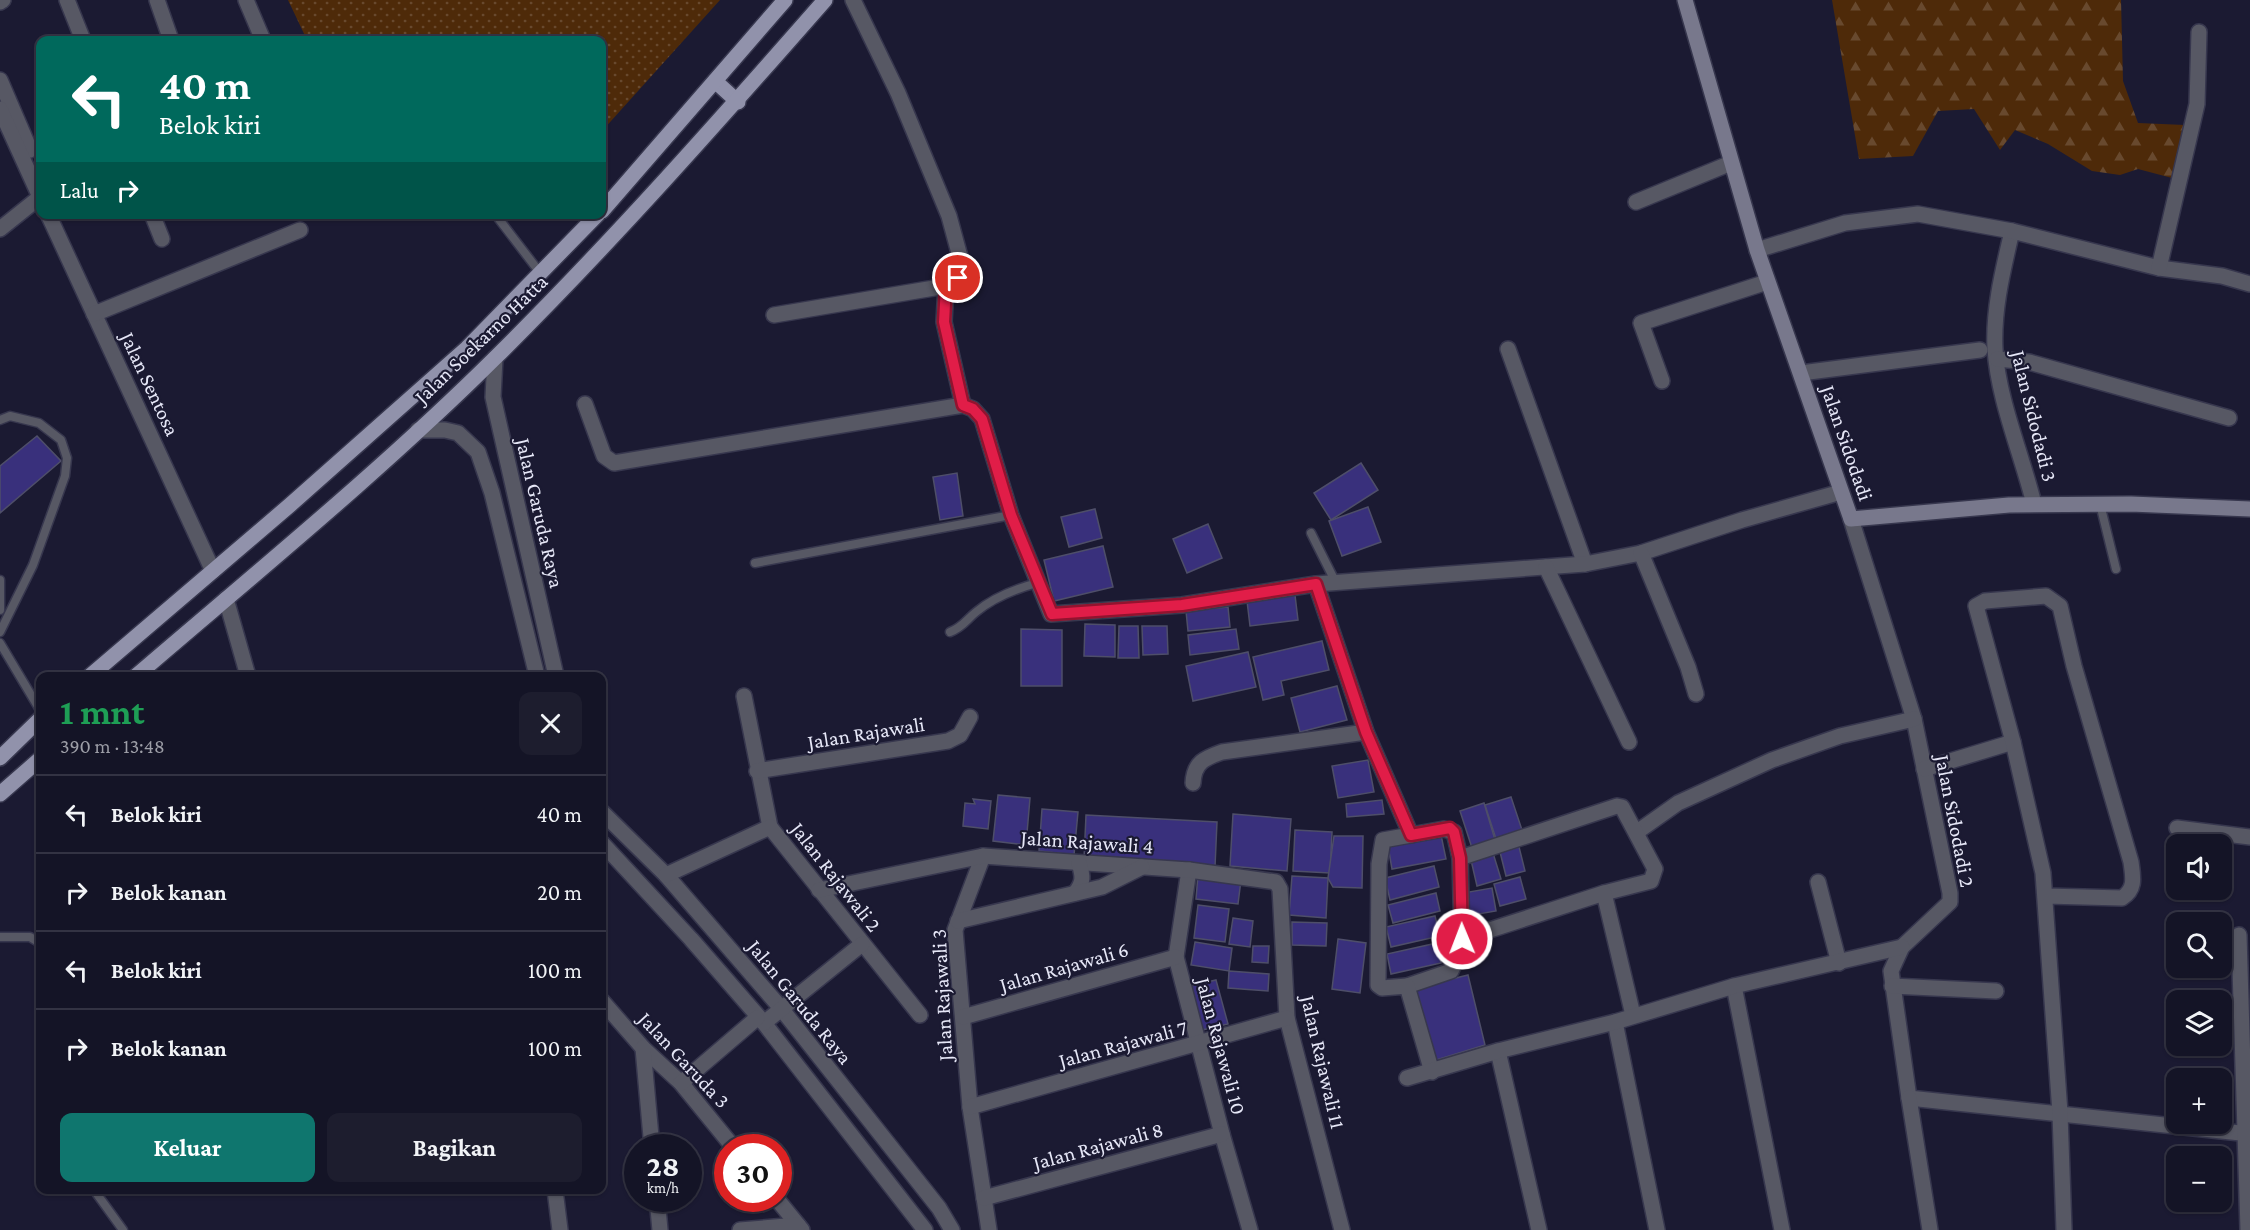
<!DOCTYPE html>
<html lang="id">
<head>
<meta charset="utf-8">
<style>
	body { margin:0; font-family:"Crimson Pro",serif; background:#1d1d2e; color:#f1f3f6; height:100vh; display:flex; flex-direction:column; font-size:22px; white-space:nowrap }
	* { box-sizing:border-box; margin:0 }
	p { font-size:20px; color:#9d9ea7 }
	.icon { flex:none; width:33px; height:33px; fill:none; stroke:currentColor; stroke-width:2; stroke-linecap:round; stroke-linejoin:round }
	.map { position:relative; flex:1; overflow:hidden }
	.sheet { position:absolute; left:36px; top:672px; width:570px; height:522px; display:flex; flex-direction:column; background:#141426; border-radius:12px; box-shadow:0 2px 4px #0004,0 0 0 2px #333343 }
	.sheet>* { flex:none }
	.top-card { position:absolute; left:36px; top:36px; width:570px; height:183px; border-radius:12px; box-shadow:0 2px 4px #0004,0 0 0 2px #333343; background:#00695c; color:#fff; overflow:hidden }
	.buttons { position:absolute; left:2166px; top:834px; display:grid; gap:12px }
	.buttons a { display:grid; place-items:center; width:66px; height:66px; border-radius:12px; background:#141426; box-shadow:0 2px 4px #0004,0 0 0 2px #333343; font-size:30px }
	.speed { position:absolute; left:624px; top:1134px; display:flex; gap:12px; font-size:30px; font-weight:700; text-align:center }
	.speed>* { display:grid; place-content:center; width:78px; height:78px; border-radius:50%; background:#141426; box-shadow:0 2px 4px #0004,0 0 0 2px #333343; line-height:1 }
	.speed small { font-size:15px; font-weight:400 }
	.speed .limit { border:9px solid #d22; background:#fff; color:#111 }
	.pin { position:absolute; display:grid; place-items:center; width:51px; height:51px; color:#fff; margin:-26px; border:3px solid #fff; border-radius:50%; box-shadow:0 2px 6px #0007 }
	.me { position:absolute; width:66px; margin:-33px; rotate:359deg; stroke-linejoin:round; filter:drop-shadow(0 0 4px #0008) }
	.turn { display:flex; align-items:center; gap:21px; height:126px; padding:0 24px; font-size:27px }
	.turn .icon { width:78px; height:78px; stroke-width:2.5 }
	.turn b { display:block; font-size:42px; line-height:51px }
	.then { display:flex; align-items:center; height:57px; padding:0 24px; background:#0003; gap:12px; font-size:22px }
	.round { display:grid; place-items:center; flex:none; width:63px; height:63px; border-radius:12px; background:#1d1d2e }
	.overview { display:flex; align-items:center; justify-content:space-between; height:102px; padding:0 24px }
	h1 { font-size:36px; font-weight:700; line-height:45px; color:#1e9e55 }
	.primary-button { display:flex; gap:12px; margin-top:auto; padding:12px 24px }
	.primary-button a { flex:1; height:69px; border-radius:12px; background:#0f766e; color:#fff; font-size:24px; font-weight:700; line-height:69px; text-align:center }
	.primary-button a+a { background:#1d1d2e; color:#f1f3f6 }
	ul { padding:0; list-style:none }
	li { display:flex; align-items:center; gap:18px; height:78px; padding:0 24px; border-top:2px solid #333343 }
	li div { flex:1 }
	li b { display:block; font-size:22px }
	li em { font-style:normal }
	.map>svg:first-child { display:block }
</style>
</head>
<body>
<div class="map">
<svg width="2250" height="1230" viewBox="0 0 2250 1230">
	<defs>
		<pattern id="grass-dots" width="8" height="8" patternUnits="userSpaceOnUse" patternTransform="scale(1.5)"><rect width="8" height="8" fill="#4e2a09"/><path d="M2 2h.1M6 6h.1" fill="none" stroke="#68492e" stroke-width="1.8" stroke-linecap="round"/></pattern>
		<pattern id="forest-firs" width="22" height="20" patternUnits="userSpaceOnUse" patternTransform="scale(1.5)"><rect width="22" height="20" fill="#4e2a09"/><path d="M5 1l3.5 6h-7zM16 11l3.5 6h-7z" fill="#68492e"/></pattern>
	</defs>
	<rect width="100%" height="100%" fill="#1b1a32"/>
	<!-- grass -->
	<path fill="url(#grass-dots)" d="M288 0H720L602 131V40H307Z"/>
	<!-- forest -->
	<path fill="url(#forest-firs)" d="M1832 0H2121L2123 81 2138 123 2185 125 2172 178 2138 169 2120 175 2092 171 2048 144 2015 130 2000 150 1974 109 1938 111 1913 156 1859 159Z"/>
	<!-- building -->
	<g fill="#39307c" stroke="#4e4e69" stroke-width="1.5">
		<path d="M37 436 61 461 0 513V466Z"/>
		<path d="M1361 463 1378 490 1331 520 1314 493Z"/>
		<path d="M957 473 963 516 940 520 933 477Z"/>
		<path d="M1368 507 1381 542 1342 556 1329 521Z"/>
		<path d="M1095 509 1102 538 1069 547 1061 517Z"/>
		<path d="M1208 524 1222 558 1187 573 1173 539Z"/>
		<path d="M1103 546 1113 587 1054 601 1044 560Z"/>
		<path d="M1295 595 1298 620 1250 626 1247 601Z"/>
		<path d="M1228 607 1230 627 1188 631 1186 611Z"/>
		<path d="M1085 624 1115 625V657L1084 656Z"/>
		<path d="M1119 626H1138L1139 658H1118Z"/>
		<path d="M1142 626H1167L1168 654 1143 655Z"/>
		<path d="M1021 629 1062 630V686H1021Z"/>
		<path d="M1236 629 1239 649 1190 655 1188 635Z"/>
		<path d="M1322 641 1329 670 1281 681 1284 695 1263 700 1253 657Z"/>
		<path d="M1248 652 1256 687 1193 701 1186 666Z"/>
		<path d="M1337 686 1347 720 1300 732 1291 698Z"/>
		<path d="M1368 760 1374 792 1338 798 1332 766Z"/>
		<path d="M998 795 1030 798 1026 845 993 841Z"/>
		<path d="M1511 797 1523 833 1497 842 1485 805Z"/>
		<path d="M973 799 991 801 988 829 963 826 965 803 975 804Z"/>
		<path d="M1382 800 1384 814 1347 817 1346 804Z"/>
		<path d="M1484 803 1496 843 1473 851 1460 811Z"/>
		<path d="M1042 809 1078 812 1074 855 1039 851Z"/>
		<path d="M1233 814 1291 819 1287 871 1230 866Z"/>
		<path d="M1086 815 1217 822 1215 867 1084 859Z"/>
		<path d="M1295 830 1332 832 1330 873 1293 871Z"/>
		<path d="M1441 835 1446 859 1392 869 1388 846Z"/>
		<path d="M1334 836H1363L1362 888 1333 887 1328 878Z"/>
		<path d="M1519 847 1525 871 1506 876 1500 852Z"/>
		<path d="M1493 853 1501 879 1477 886 1471 860Z"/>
		<path d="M1434 866 1439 887 1390 900 1385 878Z"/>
		<path d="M1198 875 1241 880 1238 904 1196 899Z"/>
		<path d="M1292 876 1328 878 1326 918 1289 915Z"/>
		<path d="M1520 877 1526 899 1500 906 1494 884Z"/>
		<path d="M1492 888 1496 911 1467 916 1463 893Z"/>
		<path d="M1436 893 1440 911 1393 923 1388 905Z"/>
		<path d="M1198 905 1229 909 1225 942 1194 938Z"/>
		<path d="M1435 916 1440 936 1391 947 1386 927Z"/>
		<path d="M1233 918 1253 921 1250 947 1229 944Z"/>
		<path d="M1292 922 1327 923 1326 946 1292 945Z"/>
		<path d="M1338 939 1366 943 1360 993 1332 989Z"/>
		<path d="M1195 942 1232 948 1229 971 1191 965Z"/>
		<path d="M1437 943 1441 963 1391 974 1387 954Z"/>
		<path d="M1253 946H1269L1268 963 1252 962Z"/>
		<path d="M1229 971 1269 974 1268 991 1228 988Z"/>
		<path d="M1468 975 1485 1045 1433 1061 1416 988Z"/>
		<path d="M1216 980 1228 1024 1202 1030 1190 986Z"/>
	</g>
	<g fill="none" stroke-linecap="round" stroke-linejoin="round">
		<!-- lane casing -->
		<g stroke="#37374e" stroke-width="11">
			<g id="lane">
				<path d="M495 214 541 274"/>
				<path d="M0 420 10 416 39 423 61 440 67 458 65 476 33 565 0 632"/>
				<path d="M2100 504 2116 569"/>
				<path d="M1311 533 1336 583"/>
				<path d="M755 563 1011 515"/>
				<path d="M0 580V610"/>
				<path d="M950 632C963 627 966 620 976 612 994 597 1015 589 1037 583"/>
				<path d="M0 643 40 710"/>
				<path d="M0 937H30L40 943"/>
				<path d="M94 1190 123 1230"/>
			</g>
		</g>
		<!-- street casing -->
		<g stroke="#37374e" stroke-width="18">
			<g id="street">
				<path d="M67 0 83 40"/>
				<path d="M157 0 171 40"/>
				<path d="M246 0 263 40"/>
				<path d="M0 2 3 0"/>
				<path d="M0 80 30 150"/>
				<path d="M0 109 40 197"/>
				<path d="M1636 202 1731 163"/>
				<path d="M48 214 213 571"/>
				<path d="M152 214 162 239"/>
				<path d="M0 229 40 197"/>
				<path d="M2012 231C2003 270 1993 309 1995 349 1998 399 2022 455 2034 504"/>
				<path d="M1757 250 1845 223 1918 214 2012 231 2159 268 2222 276 2250 284"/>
				<path d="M2159 268 2197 104 2199 32"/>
				<path d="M946 286 944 322 963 405"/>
				<path d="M94 314 300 230"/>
				<path d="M774 315 946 286 958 278 962 264 949 216 898 93 853 0"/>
				<path d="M1508 349 1585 564"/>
				<path d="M495 358 493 397 556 676"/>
				<path d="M1997 359 2029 362 2229 418"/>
				<path d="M1801 373 1980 350"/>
				<path d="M1662 381 1641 323 1767 282"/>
				<path d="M585 404 604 456 614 463 963 405 973 409 982 419 1011 515 1051 614 1182 605 1316 584 1585 564 1641 553 1742 520 1841 492"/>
				<path d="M418 430H445L458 433 478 452 492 493 537 676"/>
				<path d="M1851 519 1914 719 1950 893V902L1902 947 1891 971 1909 1098 2250 1134"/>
				<path d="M1641 553 1688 667 1696 694"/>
				<path d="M1546 567 1629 742"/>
				<path d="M1316 584 1366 732 1411 835"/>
				<path d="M226 599 248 676"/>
				<path d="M744 696 770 827"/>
				<path d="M1924 769 2013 742"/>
				<path d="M757 771 948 741 960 735 970 717"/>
				<path d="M1193 783C1194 762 1205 758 1222 752L1366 732"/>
				<path d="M602 812 666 875 780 1007 939 1208 952 1230"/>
				<path d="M2177 828 2250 837"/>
				<path d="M1637 832 1678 803 1772 760 1840 736 1914 719"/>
				<path d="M602 843 691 939 764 1023 925 1230"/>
				<path d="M983 856 955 930 970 1107 989 1230"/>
				<path d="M1460 858 1617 806 1622 807 1655 869 1651 881 1604 893"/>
				<path d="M1189 870 1176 957 1222 1134 1250 1230"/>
				<path d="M666 875 770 827 920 1015"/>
				<path d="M1818 882 1839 963"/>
				<path d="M819 890 983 856 1189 870 1276 882 1280 889 1287 1018 1342 1230"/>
				<path d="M1075 893C1084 882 1083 876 1079 863"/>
				<path d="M2046 896 2122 898C2136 889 2133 877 2131 862L2074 666 2060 606 2046 596 1985 601 1976 606 2013 742 2043 873 2060 1113 2064 1230"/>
				<path d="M958 921 1102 887 1142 867"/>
				<path d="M2239 935 2248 1230"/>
				<path d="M1407 986 1451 971 1460 952 1462 939"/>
				<path d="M1734 986 1782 1230"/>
				<path d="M1892 986 1996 991"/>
				<path d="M602 1001 643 1048 681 1083 734 1148"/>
				<path d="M963 1017 1176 957"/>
				<path d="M1615 1022 1657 1230"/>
				<path d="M764 1023 862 944"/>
				<path d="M643 1048 652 1148"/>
				<path d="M1498 1051 1539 1230"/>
				<path d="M1432 1072 1407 986 1382 988 1378 985 1379 864 1383 840 1444 829 1454 832 1460 858 1462 939 1604 893 1633 1015"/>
				<path d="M1407 1078 1498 1051 1615 1022 1734 986 1902 947"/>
				<path d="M681 1083 757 1018"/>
				<path d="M1909 1098 1930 1230"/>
				<path d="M970 1107 1287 1018"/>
				<path d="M555 1190 560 1230"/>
				<path d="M657 1198 660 1230"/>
				<path d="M776 1198 802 1230"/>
				<path d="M984 1198 1222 1134"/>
				<path d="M740 1230 798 1225"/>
			</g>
		</g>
		<!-- secondary casing -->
		<g stroke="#37374e" stroke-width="18">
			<path id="secondary" d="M1685 0 1757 250 1851 519 2009 505 2131 504 2250 509"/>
		</g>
		<!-- primary casing -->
		<g stroke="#37374e" stroke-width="18">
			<g id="primary">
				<path d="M715 81 738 102"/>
				<path d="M602 211 785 0"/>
				<path d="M90 676 290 505 467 348 598 214"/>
				<path d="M136 676C257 572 382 470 496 357 611 243 718 122 825 0"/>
				<path d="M0 758 40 719"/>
				<path d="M0 794 40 759"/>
			</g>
		</g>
		<!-- lane -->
		<use href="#lane" stroke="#575864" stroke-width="8"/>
		<!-- street -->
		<use href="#street" stroke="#575864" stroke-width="15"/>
		<!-- secondary -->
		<use href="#secondary" stroke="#78788c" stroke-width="15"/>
		<!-- primary -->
		<use href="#primary" stroke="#9192ab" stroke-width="15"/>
	</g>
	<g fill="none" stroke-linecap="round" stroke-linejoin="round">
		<!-- route casing -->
		<g stroke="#92132f" stroke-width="15">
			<path id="route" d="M958 278 946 286 944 322 963 405 973 409 982 419 1011 515 1052 614 1182 605 1316 584 1366 732 1411 835 1450 828 1454 832 1460 858 1462 939"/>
		</g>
		<!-- route -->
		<use href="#route" stroke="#e11d48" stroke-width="10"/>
	</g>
	<g text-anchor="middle" stroke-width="4.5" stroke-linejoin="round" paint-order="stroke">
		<!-- street labels -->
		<g font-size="21" fill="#e6e7f7" stroke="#1b1a32">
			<text transform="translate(481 339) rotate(-44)" y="7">Jalan Soekarno Hatta</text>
			<text transform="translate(150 384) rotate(65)" y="7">Jalan Sentosa</text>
			<text transform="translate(2034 416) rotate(76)" y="7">Jalan Sidodadi 3</text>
			<text transform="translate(1847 443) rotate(71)" y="7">Jalan Sidodadi</text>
			<text transform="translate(540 513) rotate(77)" y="7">Jalan Garuda Raya</text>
			<text transform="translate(866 733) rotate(-9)" y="7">Jalan Rajawali</text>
			<text transform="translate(1955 821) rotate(79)" y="7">Jalan Sidodadi 2</text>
			<text transform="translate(1087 842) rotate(4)" y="7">Jalan Rajawali 4</text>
			<text transform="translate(836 877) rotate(52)" y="7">Jalan Rajawali 2</text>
			<text transform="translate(1064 967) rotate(-16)" y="7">Jalan Rajawali 6</text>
			<text transform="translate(942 995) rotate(-93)" y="7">Jalan Rajawali 3</text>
			<text transform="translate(800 1002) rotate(51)" y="7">Jalan Garuda Raya</text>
			<text transform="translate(1123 1044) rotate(-15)" y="7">Jalan Rajawali 7</text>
			<text transform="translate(1221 1046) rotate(75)" y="7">Jalan Rajawali 10</text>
			<text transform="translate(684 1060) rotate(47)" y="7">Jalan Garuda 3</text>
			<text transform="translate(1323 1062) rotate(77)" y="7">Jalan Rajawali 11</text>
			<text transform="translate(1098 1146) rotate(-15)" y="7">Jalan Rajawali 8</text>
		</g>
	</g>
</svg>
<div class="buttons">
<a><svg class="icon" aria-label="sound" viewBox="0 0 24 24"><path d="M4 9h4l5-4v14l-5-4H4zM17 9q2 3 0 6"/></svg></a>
<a><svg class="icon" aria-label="search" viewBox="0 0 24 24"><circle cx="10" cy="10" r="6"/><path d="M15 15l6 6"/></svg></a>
<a><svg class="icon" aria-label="layers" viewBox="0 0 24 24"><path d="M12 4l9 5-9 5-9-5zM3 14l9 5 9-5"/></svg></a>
<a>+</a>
<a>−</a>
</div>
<div class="speed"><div>28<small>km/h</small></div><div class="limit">30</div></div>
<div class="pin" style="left:958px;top:278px;background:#d93025"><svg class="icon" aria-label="arrive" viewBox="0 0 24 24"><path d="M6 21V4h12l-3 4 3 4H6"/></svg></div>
<svg class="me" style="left:1462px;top:939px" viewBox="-20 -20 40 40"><circle r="17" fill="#e11d48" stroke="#fff" stroke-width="3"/><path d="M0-11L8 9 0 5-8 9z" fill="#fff"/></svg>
<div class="top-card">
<div class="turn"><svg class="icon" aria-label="left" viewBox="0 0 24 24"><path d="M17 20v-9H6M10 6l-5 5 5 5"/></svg><div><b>40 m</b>Belok kiri</div></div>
<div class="then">Lalu<svg class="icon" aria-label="right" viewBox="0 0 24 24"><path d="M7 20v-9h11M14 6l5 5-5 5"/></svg></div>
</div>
<section class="sheet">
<div class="overview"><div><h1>1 mnt</h1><p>390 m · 13:48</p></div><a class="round"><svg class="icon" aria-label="close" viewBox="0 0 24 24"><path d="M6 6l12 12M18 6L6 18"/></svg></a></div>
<ul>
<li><svg class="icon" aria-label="left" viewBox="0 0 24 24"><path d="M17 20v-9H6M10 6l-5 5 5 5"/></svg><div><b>Belok kiri</b></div><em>40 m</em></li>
<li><svg class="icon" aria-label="right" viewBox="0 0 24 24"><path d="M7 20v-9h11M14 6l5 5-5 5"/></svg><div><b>Belok kanan</b></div><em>20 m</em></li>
<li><svg class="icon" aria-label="left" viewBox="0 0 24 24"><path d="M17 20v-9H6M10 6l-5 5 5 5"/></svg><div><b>Belok kiri</b></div><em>100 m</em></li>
<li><svg class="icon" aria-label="right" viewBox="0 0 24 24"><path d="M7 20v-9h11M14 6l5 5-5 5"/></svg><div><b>Belok kanan</b></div><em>100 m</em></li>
</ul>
<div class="primary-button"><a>Keluar</a><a>Bagikan</a></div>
</section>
</div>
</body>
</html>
